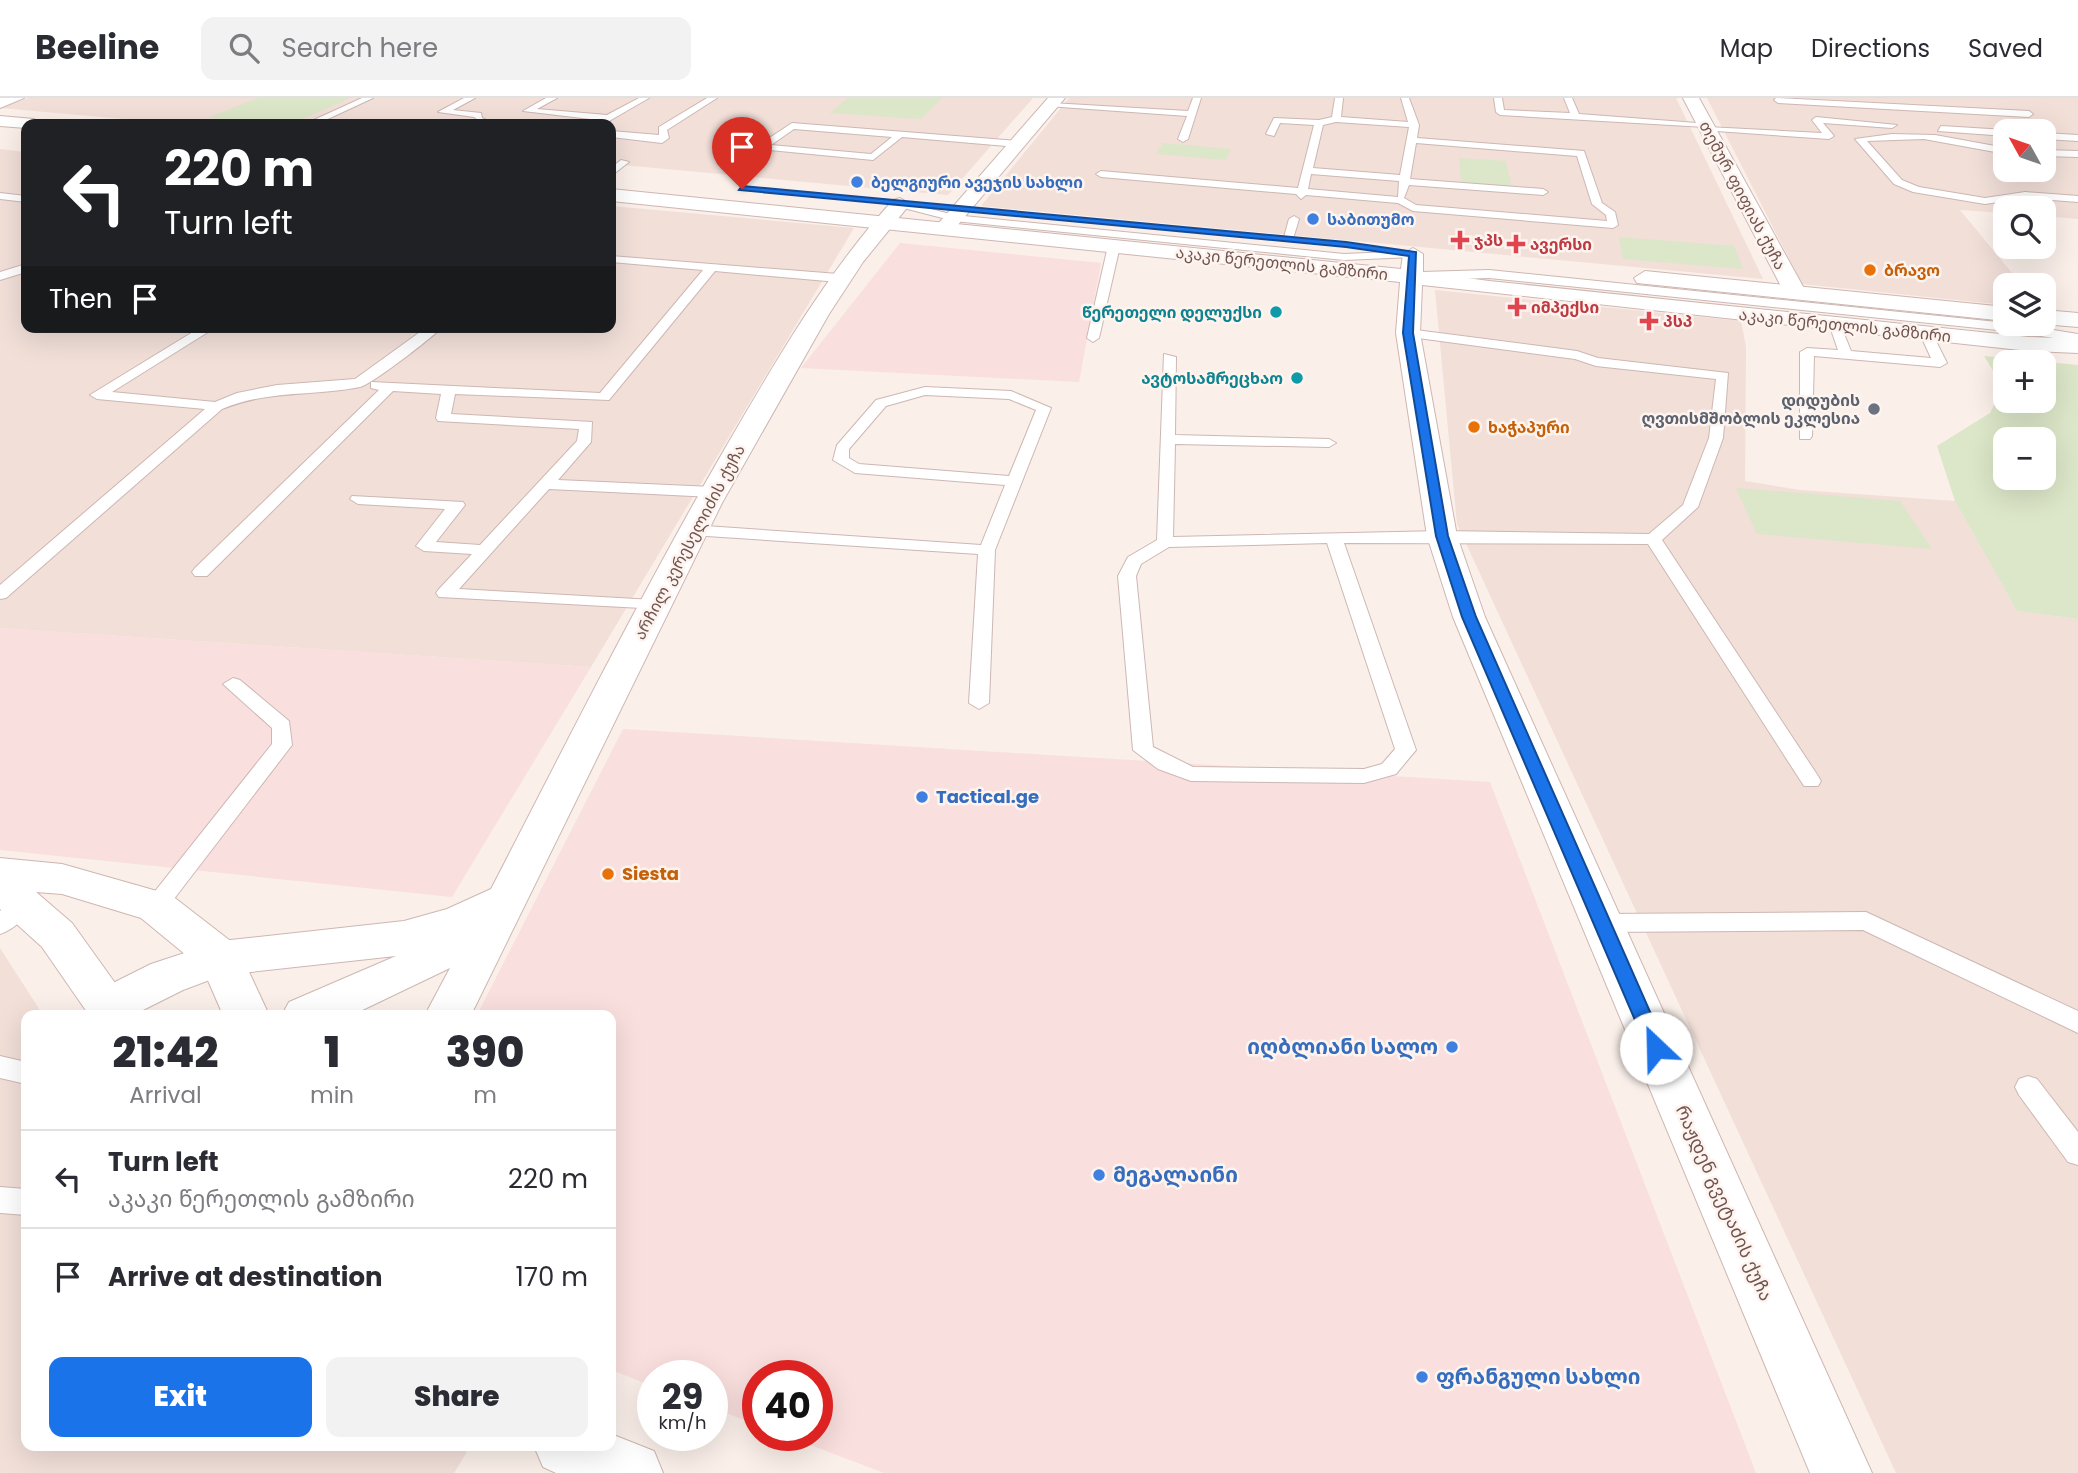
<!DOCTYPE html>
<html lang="en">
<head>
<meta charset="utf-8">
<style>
	body { margin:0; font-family:Poppins,"Noto Sans Georgian",sans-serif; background:#f2f2f3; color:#2b2b33; height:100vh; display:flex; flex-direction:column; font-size:26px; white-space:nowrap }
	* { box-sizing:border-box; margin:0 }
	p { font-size:23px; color:#7c7c81 }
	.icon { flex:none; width:38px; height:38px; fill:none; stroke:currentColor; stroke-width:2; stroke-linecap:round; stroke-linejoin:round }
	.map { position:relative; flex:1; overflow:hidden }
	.sheet { position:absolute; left:21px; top:912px; width:595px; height:441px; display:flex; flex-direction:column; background:#fff; border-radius:14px; box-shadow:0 7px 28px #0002 }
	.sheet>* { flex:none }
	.guide { position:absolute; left:21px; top:21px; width:595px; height:214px; border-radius:14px; box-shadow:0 7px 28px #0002; background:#202124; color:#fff; overflow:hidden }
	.needle { width:46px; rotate:310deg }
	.tools { position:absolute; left:1993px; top:21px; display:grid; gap:14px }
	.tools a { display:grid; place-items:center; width:63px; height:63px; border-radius:14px; background:#fff; box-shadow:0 7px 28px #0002; font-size:35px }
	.speed { position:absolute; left:637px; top:1262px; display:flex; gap:14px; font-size:35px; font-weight:700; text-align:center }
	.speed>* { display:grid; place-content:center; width:91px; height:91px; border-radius:50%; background:#fff; box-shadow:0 7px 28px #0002; line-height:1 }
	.speed small { font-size:18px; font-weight:400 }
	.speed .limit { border:10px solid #d22; background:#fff; color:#111 }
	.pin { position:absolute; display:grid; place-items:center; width:60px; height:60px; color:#fff; margin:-72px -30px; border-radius:50% 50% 50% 0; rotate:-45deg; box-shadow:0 0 7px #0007 }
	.pin .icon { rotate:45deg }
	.me { position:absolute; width:77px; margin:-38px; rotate:336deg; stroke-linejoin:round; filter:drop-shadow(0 0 5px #0008) }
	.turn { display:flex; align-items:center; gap:24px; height:147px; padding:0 28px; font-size:32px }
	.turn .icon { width:91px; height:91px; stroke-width:2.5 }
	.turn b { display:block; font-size:49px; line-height:60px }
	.then { display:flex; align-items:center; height:66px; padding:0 28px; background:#0003; gap:14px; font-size:26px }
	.eta { display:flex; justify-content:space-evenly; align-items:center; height:119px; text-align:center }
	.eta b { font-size:42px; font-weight:800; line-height:49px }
	.primary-button { display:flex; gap:14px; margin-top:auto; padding:14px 28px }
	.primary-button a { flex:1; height:80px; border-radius:14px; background:#1a73e8; color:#fff; font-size:28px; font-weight:800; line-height:80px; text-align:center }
	.primary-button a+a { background:#f2f2f3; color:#2b2b33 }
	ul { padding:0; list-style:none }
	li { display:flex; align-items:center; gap:21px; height:98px; padding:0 28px; border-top:2px solid #e1e1e2 }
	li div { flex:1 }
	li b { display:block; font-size:26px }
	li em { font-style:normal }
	header { display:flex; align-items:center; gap:42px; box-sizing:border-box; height:98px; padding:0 35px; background:#fff; border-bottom:2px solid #e1e1e2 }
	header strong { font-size:33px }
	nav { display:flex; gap:38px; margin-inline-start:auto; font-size:24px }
	.search { width:490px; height:63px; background:#f2f2f3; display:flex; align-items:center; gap:18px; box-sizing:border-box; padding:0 24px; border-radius:14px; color:#7c7c81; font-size:26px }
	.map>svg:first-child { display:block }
</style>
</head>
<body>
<header>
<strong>Beeline</strong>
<div class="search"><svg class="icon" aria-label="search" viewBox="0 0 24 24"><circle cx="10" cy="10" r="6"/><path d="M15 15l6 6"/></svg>Search here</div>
<nav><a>Map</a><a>Directions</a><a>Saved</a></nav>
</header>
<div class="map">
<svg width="2078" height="1375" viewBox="0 0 2078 1375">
	<rect width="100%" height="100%" fill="#faefe9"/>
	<!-- residential -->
	<g fill="#f1dfd8" fill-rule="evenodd">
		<path d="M29 0H1033L948 97 611 66V26H179L1 10Z"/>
		<path d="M1069 0H1676L1763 181 981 108Z"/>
		<path d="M1707 0H2078V121L2044 118V110H2006L2005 115 1960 112 2022 187H2006L2005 207 1802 186ZM2006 33H2044V72H2006Z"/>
		<path d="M0 51 26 54V229H611V108L854 130 591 569 0 530Z"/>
		<path d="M1435 192 1741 223 1746 249 1745 383 1800 392 1955 403 2017 513 2078 521V1375H1896L1457 426Z"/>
		<path d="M0 850 43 917H26V1348H454L467 1354 454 1375H0Z"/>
	</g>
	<!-- commercial -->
	<g fill="#f9dfde">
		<path d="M900 145 1101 165 1079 284 801 270Z"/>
		<path d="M0 530 591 569 452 799 0 752Z"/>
		<path d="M623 631 1490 684 1756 1375H884L784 1337H817V1278H758V1327L712 1310V1278H653V1288L611 1272V917H477Z"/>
	</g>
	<!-- green -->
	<g fill="#dce6c8" fill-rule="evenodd">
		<path d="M257 0H350L291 26 208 20Z"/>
		<path d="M848 0H942L921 21 830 15Z"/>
		<path d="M1163 45 1231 51 1226 62 1156 56Z"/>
		<path d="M1459 60 1506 63 1511 89 1461 86Z"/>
		<path d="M1619 139 1734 148 1743 171 1623 161Z"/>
		<path d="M1984 258 2078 267V521L2017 513 1955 403 1937 348 1990 315 2003 289ZM2006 264H2044V303H2006ZM2006 341H2044V380H2006Z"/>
		<path d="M1736 390 1900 403 1932 451 1757 436Z"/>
	</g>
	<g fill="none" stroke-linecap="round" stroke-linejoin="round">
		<!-- lane casing -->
		<g stroke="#cdb7b3" stroke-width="2">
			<g id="lane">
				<path d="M362 0H373L317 26H305Z"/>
				<path d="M464 0H475L453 12 481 15 482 20 495 26H483L474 19 438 14Z"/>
				<path d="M546 0H557L537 11 607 17 639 0H649L604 26H594L599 22 523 13Z"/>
				<path d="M707 0H717L667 32 669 40 662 45 611 39V33L659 37V29Z"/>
				<path d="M1193 0H1201L1188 41 1183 44 1178 41 1187 18 1047 8 1051 5 1188 13Z"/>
				<path d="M1335 0H1343L1341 19 1408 24 1401 0H1409L1419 27 1417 40 1584 53 1602 105 1615 114 1618 127 1613 130 1413 113 1398 105 1306 97 1301 101 1296 96 1101 79 1096 76 1101 73 1298 90 1314 27 1280 25 1274 38 1266 36 1274 20 1319 22 1332 19ZM1336 24 1409 29 1400 77 1313 70 1323 27ZM1416 45 1577 58 1592 106 1606 117 1607 123 1416 107 1404 100 1409 87 1543 97 1548 94 1543 91 1410 81ZM1311 76 1399 83 1398 99 1308 91Z"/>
				<path d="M1494 0H1502L1504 12 1570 15 1564 0H1572L1579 16 1710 26 1705 29 1500 17 1496 14Z"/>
				<path d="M1776 0 2029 13 2033 16 2029 19 1778 5 1774 2Z"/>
				<path d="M1816 19 1897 27 1892 30 1823 25 1834 38 1829 41 1702 32 1707 29 1822 35 1812 22Z"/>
				<path d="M792 25 1019 43 1024 46 1019 49 902 39 873 62 759 51V47ZM794 31 892 39 871 56 771 47Z"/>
				<path d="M1941 28 2006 32 2009 33H2006V38L1938 33Z"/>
				<path d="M2044 35 2078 37V43L2044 41Z"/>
				<path d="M1892 36 1935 37 2006 50V56L1924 41 1867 43 1902 82 1919 89 1985 100 2025 94 2078 98V104L2025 100 1985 106 1913 94 1894 86 1855 41Z"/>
				<path d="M2044 52 2078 53V59L2044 58Z"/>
				<path d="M621 62 629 64 611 78V70Z"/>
				<path d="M0 95 26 98V104L0 101Z"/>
				<path d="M900 103 954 117 1344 156 1413 153 1419 156 1413 159 1344 162 954 123 896 108V104Z"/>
				<path d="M1294 118 1299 121 1293 141 1283 143 1289 121Z"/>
				<path d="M1114 145 1120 148 1099 240 1093 244 1087 240 1108 148Z"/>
				<path d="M611 158 838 176 844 180 838 184 715 173 609 302 455 296 451 316 592 324 591 344 558 382 713 389 721 394 713 399 549 391 459 491 654 502 663 507 660 511 439 499 436 495 439 491 472 456 424 453 416 448 445 411 358 406 350 401 352 398 463 404 465 407 436 444 480 447 577 343 579 331 438 323 436 320 441 296 393 293 207 478H195L192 474 195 470 379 292 371 290V284L600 295 703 172 611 164Z"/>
				<path d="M26 166V174L0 182V174Z"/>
				<path d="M1489 172 2017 226 2078 236V244L2017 234 1489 180 1422 182 1416 178 1422 174Z"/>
				<path d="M1831 223H1839L1851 253 1931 260 1920 236 1931 233 1947 265 1940 269 1814 258 1812 338 1810 341H1800V254L1807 250 1838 252 1829 226Z"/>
				<path d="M201 229H216L112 294 215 304 237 295 277 287 355 281 427 229H442C433 239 371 287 360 289 310 299 272 291 222 311L6 500 0 501V487L205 311 97 301 90 297Z"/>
				<path d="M1408 231 1577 253 1598 260 1728 275 1723 340 1698 409 1662 442 1818 678 1821 683 1818 688H1804L1648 446 1344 445 1416 652 1396 676 1364 685 1191 683 1158 671 1133 652 1118 478 1128 459 1157 442 1164 256 1176 259 1175 337 1329 341 1336 345 1329 349 1175 346 1173 439 1442 433 1649 436 1683 407 1709 340 1716 281 1596 268 1575 261 1403 238 1402 235ZM1327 445 1395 651 1382 666 1364 671 1193 669 1153 649 1136 478 1141 466 1169 449Z"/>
				<path d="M925 289 1011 293 1051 310 995 452 989 605 979 611 969 605 978 456 691 437 683 432 691 427 981 447 1005 387 855 375 833 362 837 347 876 302ZM925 297 1009 301 1036 312 1009 378 859 366 849 360V351L886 308Z"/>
				<path d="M233 580 240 582 289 623 292 647 164 814 156 817 148 814 144 808 148 802 272 646V630L223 586Z"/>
				<path d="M23 797 31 800 35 806C28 818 13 832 0 836V813L15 800Z"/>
				<path d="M1866 814 2078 913V935L1863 832 1602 834 1594 831 1590 825 1594 819 1602 816Z"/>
				<path d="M0 958 26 964V986L0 980Z"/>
				<path d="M2028 978 2037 981 2078 1034V1067L2068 1064 2019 997 2015 989 2019 981Z"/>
				<path d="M0 1089 26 1091V1117L0 1115Z"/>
			</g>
		</g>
		<!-- street casing -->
		<g stroke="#cdb7b3" stroke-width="2">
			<g id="street">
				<path d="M0 0H24L0 10Z"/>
				<path d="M1048 0H1065L951 135H937L934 131 937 127Z"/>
				<path d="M1683 0H1699L1806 194 1803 199H1787L1784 194Z"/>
				<path d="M900 100 910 106 863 164 829 216 722 405 471 917H425L450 870 352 917H282L289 904 396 858 223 877 183 892 133 917H93L88 907 95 894 151 866 221 843 404 823 447 811 491 791C568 642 643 492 727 347 777 261 826 176 893 102Z"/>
			</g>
		</g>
		<!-- secondary casing -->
		<g stroke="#cfb6b0" stroke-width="2">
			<g id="secondary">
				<path d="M0 18 34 21 42 26H26V30L0 28Z"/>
				<path d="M611 91 1401 171 1403 156 1413 150 1423 156V174L1489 183 2029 239 2078 241V255L2029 253 1422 187 1420 235 1457 438 1485 519 1872 1375H1810L1453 519 1427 438 1396 235 1400 184 611 103Z"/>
				<path d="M1645 173 2006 209V223L1637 185 1634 180Z"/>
				<path d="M2044 212 2078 215V229L2043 226Z"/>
				<path d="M0 760 62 766 171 797 237 848 269 917H223L203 871 141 820 62 796 36 794 72 825 138 917H89L42 849 0 811Z"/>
				<path d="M611 1336 654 1353 663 1375H556L543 1369 534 1348H611Z"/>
			</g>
		</g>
		<!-- lane -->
		<use href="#lane" fill="#fff" fill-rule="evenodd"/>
		<!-- street -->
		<use href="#street" fill="#fff" fill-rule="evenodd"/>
		<!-- secondary -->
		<use href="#secondary" fill="#fff" fill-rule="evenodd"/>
	</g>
	<!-- route -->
	<path fill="#1a73e8" stroke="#114b97" stroke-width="2" d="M742 88 1346 144 1416 154 1413 235 1448 438 1476 519 1666 950 1663 956H1649L1647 950 1462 519 1436 438 1403 235 1409 158 1346 149 739 92Z"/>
	<!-- markers -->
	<g fill="#3f7fe0" stroke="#fdf4ef" stroke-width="2.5">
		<circle cx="857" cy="84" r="7"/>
		<circle cx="1313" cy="121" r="7"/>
		<circle cx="922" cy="699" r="7"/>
		<circle cx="1452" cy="949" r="7"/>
		<circle cx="1099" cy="1077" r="7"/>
		<circle cx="1422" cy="1279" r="7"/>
	</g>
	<g fill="#e0444e" stroke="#fdf4ef" stroke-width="2.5">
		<path d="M1456.5 131.5h7v7h7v7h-7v7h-7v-7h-7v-7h7z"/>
		<path d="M1512.5 135.5h7v7h7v7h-7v7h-7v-7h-7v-7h7z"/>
		<path d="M1513.5 198.5h7v7h7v7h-7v7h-7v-7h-7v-7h7z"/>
		<path d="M1645.5 212.5h7v7h7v7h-7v7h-7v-7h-7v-7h7z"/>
	</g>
	<g fill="#e8710a" stroke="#fdf4ef" stroke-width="2.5">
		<circle cx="1870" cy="172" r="7"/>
		<circle cx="1474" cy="329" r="7"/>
		<circle cx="608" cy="776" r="7"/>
	</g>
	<g fill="#0f9aa8" stroke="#fdf4ef" stroke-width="2.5">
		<circle cx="1276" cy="214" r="7"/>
		<circle cx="1297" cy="280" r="7"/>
	</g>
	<circle fill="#6b7280" stroke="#fdf4ef" stroke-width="2.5" cx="1874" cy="311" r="7"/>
	<g text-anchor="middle" stroke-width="5" stroke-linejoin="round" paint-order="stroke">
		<!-- far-shop labels -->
		<g font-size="16" font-weight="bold" fill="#366cbe" stroke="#fdf4ef" text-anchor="start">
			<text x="871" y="90">ბელგიური ავეჯის სახლი</text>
			<text x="1327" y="127">საბითუმო</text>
		</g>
		<!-- far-street labels -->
		<g font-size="16" fill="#71534f" stroke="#fdf4ef">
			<text transform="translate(1743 97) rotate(62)" y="6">თემურ ფიფიას ქუჩა</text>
			<text transform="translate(1282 165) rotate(6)" y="6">აკაკი წერეთლის გამზირი</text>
			<text transform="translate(1845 227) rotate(6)" y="6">აკაკი წერეთლის გამზირი</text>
			<text transform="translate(689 444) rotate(-62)" y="6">არჩილ კერესელიძის ქუჩა</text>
		</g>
		<!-- far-health labels -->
		<g font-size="16" font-weight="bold" fill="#be3a42" stroke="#fdf4ef" text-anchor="start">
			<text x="1474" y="148">ჯპს</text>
			<text x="1530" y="152">ავერსი</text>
			<text x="1531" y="215">იმპექსი</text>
			<text x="1663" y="229">პსპ</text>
		</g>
		<!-- far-food labels -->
		<g font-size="16" font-weight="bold" fill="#c56008" stroke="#fdf4ef" text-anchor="start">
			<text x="1884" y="178">ბრავო</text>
			<text x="1488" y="335">ხაჭაპური</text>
		</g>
		<!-- far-culture labels -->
		<g font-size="16" font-weight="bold" fill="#0d838f" stroke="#fdf4ef" text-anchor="end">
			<text x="1262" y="220">წერეთელი დელუქსი</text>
			<text x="1283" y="286">ავტოსამრეცხაო</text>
		</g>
		<!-- far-worship labels -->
		<g font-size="16" font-weight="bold" fill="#5b616d" stroke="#fdf4ef" text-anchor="end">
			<text x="1860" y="308">დიდუბის<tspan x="1860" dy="18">ღვთისმშობლის ეკლესია</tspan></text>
		</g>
		<!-- shop labels -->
		<g font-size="18" font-weight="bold" fill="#366cbe" stroke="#fdf4ef" text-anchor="start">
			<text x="936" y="705">Tactical.ge</text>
		</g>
		<!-- food labels -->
		<g font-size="18" font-weight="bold" fill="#c56008" stroke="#fdf4ef" text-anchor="start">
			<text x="622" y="782">Siesta</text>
		</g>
		<!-- street labels -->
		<g font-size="18" fill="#71534f" stroke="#fdf4ef">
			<text transform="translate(1724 1105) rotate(66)" y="6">რაჟდენ გვეტაძის ქუჩა</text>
		</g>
		<!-- near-shop labels -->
		<g font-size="21" font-weight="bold" fill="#366cbe" stroke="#fdf4ef" text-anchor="start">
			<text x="1438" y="956" text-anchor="end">იღბლიანი სალო</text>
			<text x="1113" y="1084">მეგალაინი</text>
			<text x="1436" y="1286">ფრანგული სახლი</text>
		</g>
	</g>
</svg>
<div class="tools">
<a><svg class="needle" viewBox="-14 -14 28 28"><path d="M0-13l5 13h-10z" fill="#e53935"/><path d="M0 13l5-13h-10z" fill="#7c7c81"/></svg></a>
<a><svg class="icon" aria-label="search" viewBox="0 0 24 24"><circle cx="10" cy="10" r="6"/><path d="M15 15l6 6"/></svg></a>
<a><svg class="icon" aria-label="layers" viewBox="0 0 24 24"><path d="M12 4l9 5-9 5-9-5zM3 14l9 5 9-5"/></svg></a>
<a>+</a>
<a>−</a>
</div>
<div class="speed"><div>29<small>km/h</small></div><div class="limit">40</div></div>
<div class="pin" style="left:742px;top:91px;background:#d93025"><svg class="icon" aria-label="arrive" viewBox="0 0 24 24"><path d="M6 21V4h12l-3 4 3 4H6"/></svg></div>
<svg class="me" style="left:1656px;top:950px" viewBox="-20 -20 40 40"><circle r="19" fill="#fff"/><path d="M0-13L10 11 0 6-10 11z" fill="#1a73e8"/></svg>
<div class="guide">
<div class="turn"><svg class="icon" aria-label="left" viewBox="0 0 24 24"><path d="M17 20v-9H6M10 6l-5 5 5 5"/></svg><div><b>220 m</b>Turn left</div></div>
<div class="then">Then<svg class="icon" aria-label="arrive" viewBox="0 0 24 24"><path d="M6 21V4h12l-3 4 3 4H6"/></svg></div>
</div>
<section class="sheet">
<div class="eta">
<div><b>21:42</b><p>Arrival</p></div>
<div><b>1</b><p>min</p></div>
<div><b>390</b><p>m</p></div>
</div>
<ul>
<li><svg class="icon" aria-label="left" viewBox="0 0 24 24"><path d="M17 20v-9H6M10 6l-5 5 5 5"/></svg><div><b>Turn left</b><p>აკაკი წერეთლის გამზირი</p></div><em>220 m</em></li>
<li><svg class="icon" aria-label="arrive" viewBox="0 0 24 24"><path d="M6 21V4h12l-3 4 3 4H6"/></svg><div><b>Arrive at destination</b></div><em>170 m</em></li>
</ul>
<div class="primary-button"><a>Exit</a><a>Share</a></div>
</section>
</div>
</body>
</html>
